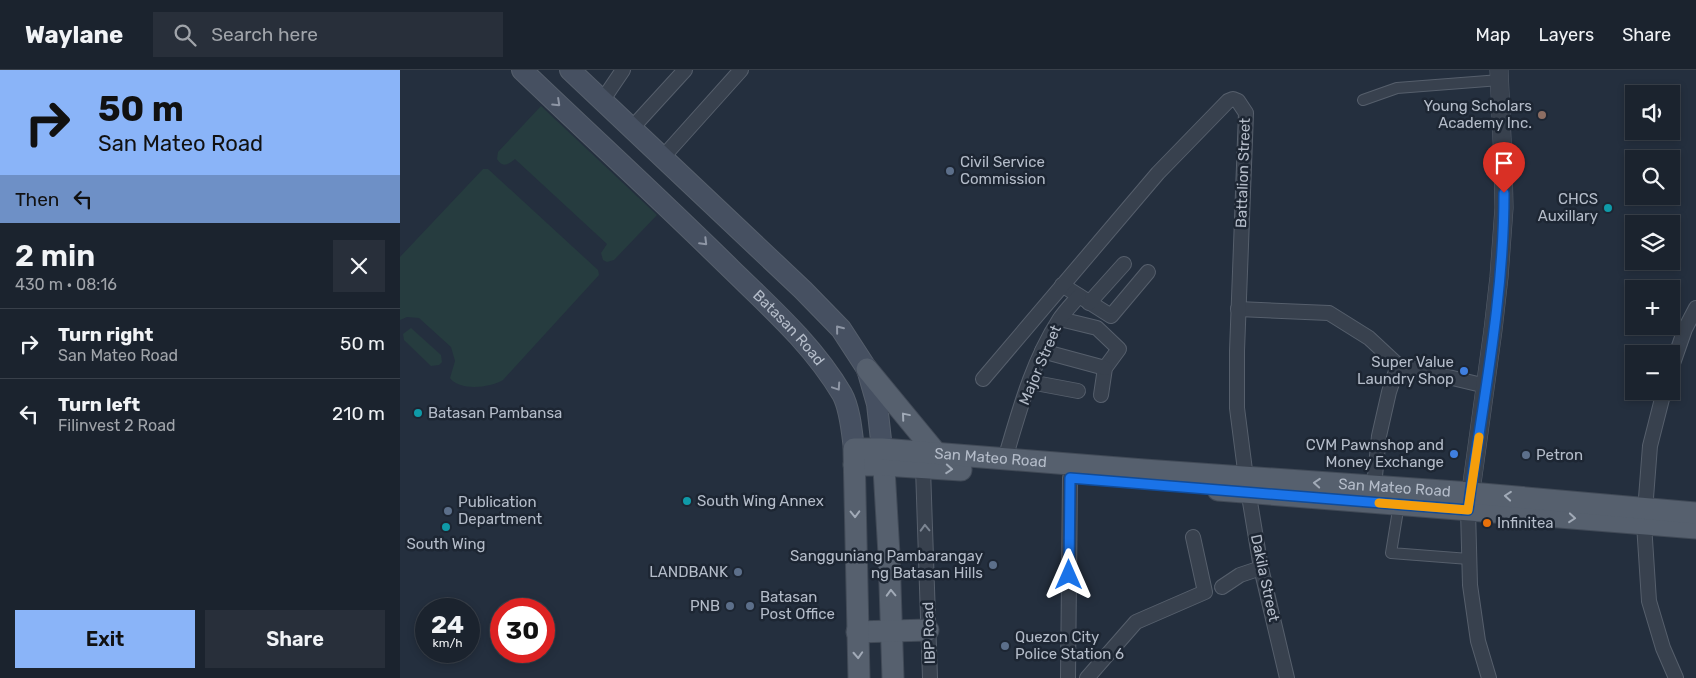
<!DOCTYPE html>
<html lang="en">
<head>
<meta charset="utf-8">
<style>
	body { margin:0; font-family:Rubik,sans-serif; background:#282f3a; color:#f1f3f6; height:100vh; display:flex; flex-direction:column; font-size:19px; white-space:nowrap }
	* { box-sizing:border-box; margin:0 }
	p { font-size:16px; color:#a0a4aa }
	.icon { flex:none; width:28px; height:28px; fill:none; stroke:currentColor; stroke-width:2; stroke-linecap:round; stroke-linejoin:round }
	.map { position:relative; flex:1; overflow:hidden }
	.drawer { display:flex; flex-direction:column; background:#1b232e; width:400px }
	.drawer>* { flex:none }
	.hud { background:#8ab4f8; color:#111; overflow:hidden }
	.buttons { position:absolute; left:1225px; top:15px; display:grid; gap:10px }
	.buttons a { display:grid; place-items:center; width:55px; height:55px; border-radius:0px; background:#1b232e; box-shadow:0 2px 8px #0003,0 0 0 1px #39404a; font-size:25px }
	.speed { position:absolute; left:15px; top:528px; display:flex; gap:10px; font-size:25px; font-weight:700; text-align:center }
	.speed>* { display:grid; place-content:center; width:65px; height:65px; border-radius:50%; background:#1b232e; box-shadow:0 2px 8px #0003,0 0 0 1px #39404a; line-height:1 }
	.speed small { font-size:12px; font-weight:400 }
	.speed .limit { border:8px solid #d22; background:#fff; color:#111 }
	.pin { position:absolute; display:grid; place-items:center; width:42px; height:42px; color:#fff; margin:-51px -21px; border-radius:50% 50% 50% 0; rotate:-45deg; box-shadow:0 0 5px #0007 }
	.pin .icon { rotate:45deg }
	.me { position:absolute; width:55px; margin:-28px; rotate:0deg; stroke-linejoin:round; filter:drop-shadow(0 0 4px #0008) }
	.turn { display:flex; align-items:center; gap:18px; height:105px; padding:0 15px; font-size:22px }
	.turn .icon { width:65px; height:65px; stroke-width:2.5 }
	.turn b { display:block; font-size:35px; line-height:42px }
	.then { display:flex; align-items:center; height:48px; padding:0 15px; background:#0003; gap:10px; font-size:19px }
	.round { display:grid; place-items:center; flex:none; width:52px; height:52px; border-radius:0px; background:#282f3a }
	.summary { display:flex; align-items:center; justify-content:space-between; height:85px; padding:0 15px }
	h1 { font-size:30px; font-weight:600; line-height:38px }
	.primary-button { display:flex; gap:10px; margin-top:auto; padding:10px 15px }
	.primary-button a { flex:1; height:58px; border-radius:0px; background:#8ab4f8; color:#111; font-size:20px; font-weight:600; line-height:58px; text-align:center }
	.primary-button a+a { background:#282f3a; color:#f1f3f6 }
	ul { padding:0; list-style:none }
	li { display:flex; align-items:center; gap:15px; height:70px; padding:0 15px; border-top:1px solid #39404a }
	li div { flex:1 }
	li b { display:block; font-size:19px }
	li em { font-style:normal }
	header { display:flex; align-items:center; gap:30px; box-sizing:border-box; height:70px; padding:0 25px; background:#1b232e; border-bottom:1px solid #39404a }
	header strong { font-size:24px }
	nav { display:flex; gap:28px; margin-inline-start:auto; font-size:18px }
	.search { width:350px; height:45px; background:#282f3a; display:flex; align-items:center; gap:12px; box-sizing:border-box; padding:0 18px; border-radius:0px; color:#a0a4aa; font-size:19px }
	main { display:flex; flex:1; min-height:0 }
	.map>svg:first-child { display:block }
</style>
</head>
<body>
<header>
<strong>Waylane</strong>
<div class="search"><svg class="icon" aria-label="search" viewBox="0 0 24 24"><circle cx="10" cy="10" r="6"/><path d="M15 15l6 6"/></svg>Search here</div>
<nav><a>Map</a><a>Layers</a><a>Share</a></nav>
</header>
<main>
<section class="drawer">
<div class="hud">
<div class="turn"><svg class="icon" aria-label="right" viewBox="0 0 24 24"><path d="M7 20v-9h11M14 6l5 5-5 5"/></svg><div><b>50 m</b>San Mateo Road</div></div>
<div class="then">Then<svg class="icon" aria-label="left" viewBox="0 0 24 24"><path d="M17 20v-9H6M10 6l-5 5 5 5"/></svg></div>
</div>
<div class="summary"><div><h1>2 min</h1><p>430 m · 08:16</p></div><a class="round"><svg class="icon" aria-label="close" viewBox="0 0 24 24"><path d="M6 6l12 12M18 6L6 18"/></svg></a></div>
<ul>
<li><svg class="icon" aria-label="right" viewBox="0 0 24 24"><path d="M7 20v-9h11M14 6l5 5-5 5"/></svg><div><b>Turn right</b><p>San Mateo Road</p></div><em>50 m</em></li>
<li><svg class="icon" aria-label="left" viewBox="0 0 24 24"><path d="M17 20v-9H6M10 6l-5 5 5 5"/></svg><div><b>Turn left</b><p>Filinvest 2 Road</p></div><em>210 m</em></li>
</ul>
<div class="primary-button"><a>Exit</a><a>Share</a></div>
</section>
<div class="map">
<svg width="1296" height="608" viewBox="0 0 1296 608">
	<rect width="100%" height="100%" fill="#242f3e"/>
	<!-- green -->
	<g fill="#263c3f">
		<path d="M141 36 257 145 214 190 207 192 203 190 201 183 207 174 115 89C108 95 102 98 97 89L98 82Z"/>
		<path d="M83 99H88L198 200 199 205 103 310C90 318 59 321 50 308L55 291 51 277 19 248 7 247 0 250V187Z"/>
		<path d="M11 258 41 285 42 292 39 295 31 296 4 270 3 264Z"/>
	</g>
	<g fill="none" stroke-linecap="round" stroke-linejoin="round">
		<!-- pedestrian casing -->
		<g stroke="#565f6c" stroke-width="12">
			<g id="pedestrian">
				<path d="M963 30 997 18 1100 10"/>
				<path d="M999 434 991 483 1069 489"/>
			</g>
		</g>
		<!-- minor casing -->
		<g stroke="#565f6c" stroke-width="16">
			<g id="minor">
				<path d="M202 31 223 0"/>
				<path d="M232 58 285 0"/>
				<path d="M263 87 341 0"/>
				<path d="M662 215 711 246 748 202"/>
				<path d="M689 233 724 194"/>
				<path d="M838 239 929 243 969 268 998 295 1086 316"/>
				<path d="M660 249 697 258 719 279 705 298 701 325"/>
				<path d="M642 281 705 298"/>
				<path d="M1271 299 1285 259 1296 238"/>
				<path d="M583 309 758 103 828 31 833 29 838 31 846 43 837 281V338L846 408 861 498 887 608"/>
				<path d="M630 312 678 321"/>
				<path d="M1264 321 1250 376 1244 454 1249 531 1263 578 1276 608"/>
				<path d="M605 389C619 342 632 292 659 250 665 241 672 234 679 226"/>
				<path d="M523 398 530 608"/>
				<path d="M974 416 979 366 989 322 998 295"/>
				<path d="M1068 440 1070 515 1078 571 1089 608"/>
				<path d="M822 517 840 505 861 498"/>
				<path d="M668 608 670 408"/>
				<path d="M687 608 736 552 805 522 793 467"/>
			</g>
		</g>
		<!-- tertiary casing -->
		<g stroke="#565f6c" stroke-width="19">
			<path id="tertiary" d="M1069 435 1093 260 1099 207 1104 138 1103 92 1099 0"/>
		</g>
		<!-- secondary casing -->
		<g stroke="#565f6c" stroke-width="22">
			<g id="secondary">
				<path id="s1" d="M122 0C191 66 262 131 331 199 371 238 413 275 442 324 450 338 452 363 454 379"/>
				<path d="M170 0 403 220 441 259 467 299 477 334 482 379"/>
			</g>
		</g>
		<!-- primary casing -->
		<g stroke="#414a57" stroke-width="23">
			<g id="primary">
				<path d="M467 299 537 384"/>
				<path d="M483 382 489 484 493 608"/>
				<path d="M454 395H483L561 400"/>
				<path d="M818 420 1296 458"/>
				<path d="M457 562 528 560"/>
				<path id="s2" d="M459 608 454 379H482L744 400 1071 423 1296 443"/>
			</g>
		</g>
		<!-- pedestrian -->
		<use href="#pedestrian" stroke="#38414e" stroke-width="10"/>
		<!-- minor -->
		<use href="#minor" stroke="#38414e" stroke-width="14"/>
		<!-- tertiary -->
		<use href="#tertiary" stroke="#38414e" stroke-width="18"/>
		<!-- secondary -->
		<use href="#secondary" stroke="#465061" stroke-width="20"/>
		<!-- primary -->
		<use href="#primary" stroke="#56606e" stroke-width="21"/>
	</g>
	<!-- one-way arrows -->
	<defs><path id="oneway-chevron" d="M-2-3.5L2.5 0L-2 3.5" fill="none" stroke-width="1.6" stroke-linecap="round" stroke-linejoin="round" transform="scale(1.25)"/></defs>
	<g stroke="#8e96a5">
		<use href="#oneway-chevron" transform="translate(157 33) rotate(43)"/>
		<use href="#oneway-chevron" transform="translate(304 172) rotate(45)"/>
		<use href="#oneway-chevron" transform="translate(439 259) rotate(-129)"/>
		<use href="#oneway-chevron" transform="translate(437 317) rotate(56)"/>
	</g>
	<g stroke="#a1aab7">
		<use href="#oneway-chevron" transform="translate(505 346) rotate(-130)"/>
		<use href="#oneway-chevron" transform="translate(549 399) rotate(4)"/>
		<use href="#oneway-chevron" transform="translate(917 413) rotate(-176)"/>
		<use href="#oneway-chevron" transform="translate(1108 426) rotate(-175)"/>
		<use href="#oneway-chevron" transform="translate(455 444) rotate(89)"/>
		<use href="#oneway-chevron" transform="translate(1172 448) rotate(5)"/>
		<use href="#oneway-chevron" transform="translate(491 523) rotate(-92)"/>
		<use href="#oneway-chevron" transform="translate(458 585) rotate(87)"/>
	</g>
	<use stroke="#7c8592" href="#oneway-chevron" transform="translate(525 458) rotate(-92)"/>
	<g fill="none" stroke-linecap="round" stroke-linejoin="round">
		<!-- route casing -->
		<g stroke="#114b97" stroke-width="12">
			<path id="route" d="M669 505 670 408 1068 440C1082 335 1104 229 1104 123"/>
		</g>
		<!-- route -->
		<use href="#route" stroke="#1a73e8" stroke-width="9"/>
		<!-- slow -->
		<path stroke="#f59e0b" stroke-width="9" d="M979 433 1068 440 1079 367"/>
	</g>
	<!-- markers -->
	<circle fill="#8d6e63" stroke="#1d2633" stroke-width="2" cx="1142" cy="45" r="5"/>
	<g fill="#5c6f8a" stroke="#1d2633" stroke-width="2">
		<circle cx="550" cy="101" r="5"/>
		<circle cx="1126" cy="385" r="5"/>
		<circle cx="48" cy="441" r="5"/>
		<circle cx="593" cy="495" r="5"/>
		<circle cx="338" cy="502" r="5"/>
		<circle cx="330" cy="536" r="5"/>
		<circle cx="350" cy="536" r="5"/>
		<circle cx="605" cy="576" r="5"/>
	</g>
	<g fill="#0f9aa8" stroke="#1d2633" stroke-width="2">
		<circle cx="1208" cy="138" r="5"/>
		<circle cx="18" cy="343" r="5"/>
		<circle cx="287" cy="431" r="5"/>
		<circle cx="46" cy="457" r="5"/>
	</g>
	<g fill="#3f7fe0" stroke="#1d2633" stroke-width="2">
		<circle cx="1064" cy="301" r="5"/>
		<circle cx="1054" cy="384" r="5"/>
	</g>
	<circle fill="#e8710a" stroke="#1d2633" stroke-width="2" cx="1087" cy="453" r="5"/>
	<g text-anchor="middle" stroke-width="5" stroke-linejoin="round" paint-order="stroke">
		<!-- poi labels -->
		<g font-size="15" fill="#b4bcc9" stroke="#1d2633" text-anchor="start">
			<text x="1132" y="41" text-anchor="end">Young Scholars<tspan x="1132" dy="17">Academy Inc.</tspan></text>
			<text x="560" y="97">Civil Service<tspan x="560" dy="17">Commission</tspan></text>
			<text x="1198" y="134" text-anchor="end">CHCS<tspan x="1198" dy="17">Auxillary</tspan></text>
			<text x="1054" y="297" text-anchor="end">Super Value<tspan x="1054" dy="17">Laundry Shop</tspan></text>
			<text x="28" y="348">Batasan Pambansa</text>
			<text x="1044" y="380" text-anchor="end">CVM Pawnshop and<tspan x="1044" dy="17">Money Exchange</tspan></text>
			<text x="1136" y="390">Petron</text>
			<text x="297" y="436">South Wing Annex</text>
			<text x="58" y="437">Publication<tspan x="58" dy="17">Department</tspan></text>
			<text x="1097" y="458">Infinitea</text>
			<text x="46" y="479" text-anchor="middle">South Wing</text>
			<text x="583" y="491" text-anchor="end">Sangguniang Pambarangay<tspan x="583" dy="17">ng Batasan Hills</tspan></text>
			<text x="328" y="507" text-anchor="end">LANDBANK</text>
			<text x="360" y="532">Batasan<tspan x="360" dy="17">Post Office</tspan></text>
			<text x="320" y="541" text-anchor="end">PNB</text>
			<text x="615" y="572">Quezon City<tspan x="615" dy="17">Police Station 6</tspan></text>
		</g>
		<!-- street labels -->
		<g font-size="15" fill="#b4bcc9" stroke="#1d2633">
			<text transform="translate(843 103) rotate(-88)" y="5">Battalion Street</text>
			<text dy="5" stroke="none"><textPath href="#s1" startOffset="371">Batasan Road</textPath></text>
			<text transform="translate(640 295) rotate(-67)" y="5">Major Street</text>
			<text dy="5" stroke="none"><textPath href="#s2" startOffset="366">San Mateo Road</textPath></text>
			<text dy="5" stroke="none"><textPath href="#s2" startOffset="771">San Mateo Road</textPath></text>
			<text transform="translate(865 508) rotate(78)" y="5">Dakila Street</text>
			<text transform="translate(529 563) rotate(-92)" y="5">IBP Road</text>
		</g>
	</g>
</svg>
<div class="buttons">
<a><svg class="icon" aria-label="sound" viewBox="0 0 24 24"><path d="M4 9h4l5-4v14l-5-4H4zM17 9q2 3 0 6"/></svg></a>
<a><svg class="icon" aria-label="search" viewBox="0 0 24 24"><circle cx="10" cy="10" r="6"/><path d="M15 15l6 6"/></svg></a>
<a><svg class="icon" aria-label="layers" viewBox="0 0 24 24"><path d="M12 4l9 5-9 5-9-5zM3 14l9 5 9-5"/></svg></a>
<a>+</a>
<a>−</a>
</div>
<div class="speed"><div>24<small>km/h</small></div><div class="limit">30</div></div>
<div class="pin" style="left:1104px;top:123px;background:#d93025"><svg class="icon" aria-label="arrive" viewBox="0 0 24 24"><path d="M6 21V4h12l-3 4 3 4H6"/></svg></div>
<svg class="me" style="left:669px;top:505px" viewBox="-20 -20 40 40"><path d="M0-17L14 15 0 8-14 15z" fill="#1a73e8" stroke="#fff" stroke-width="4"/></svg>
</div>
</main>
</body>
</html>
